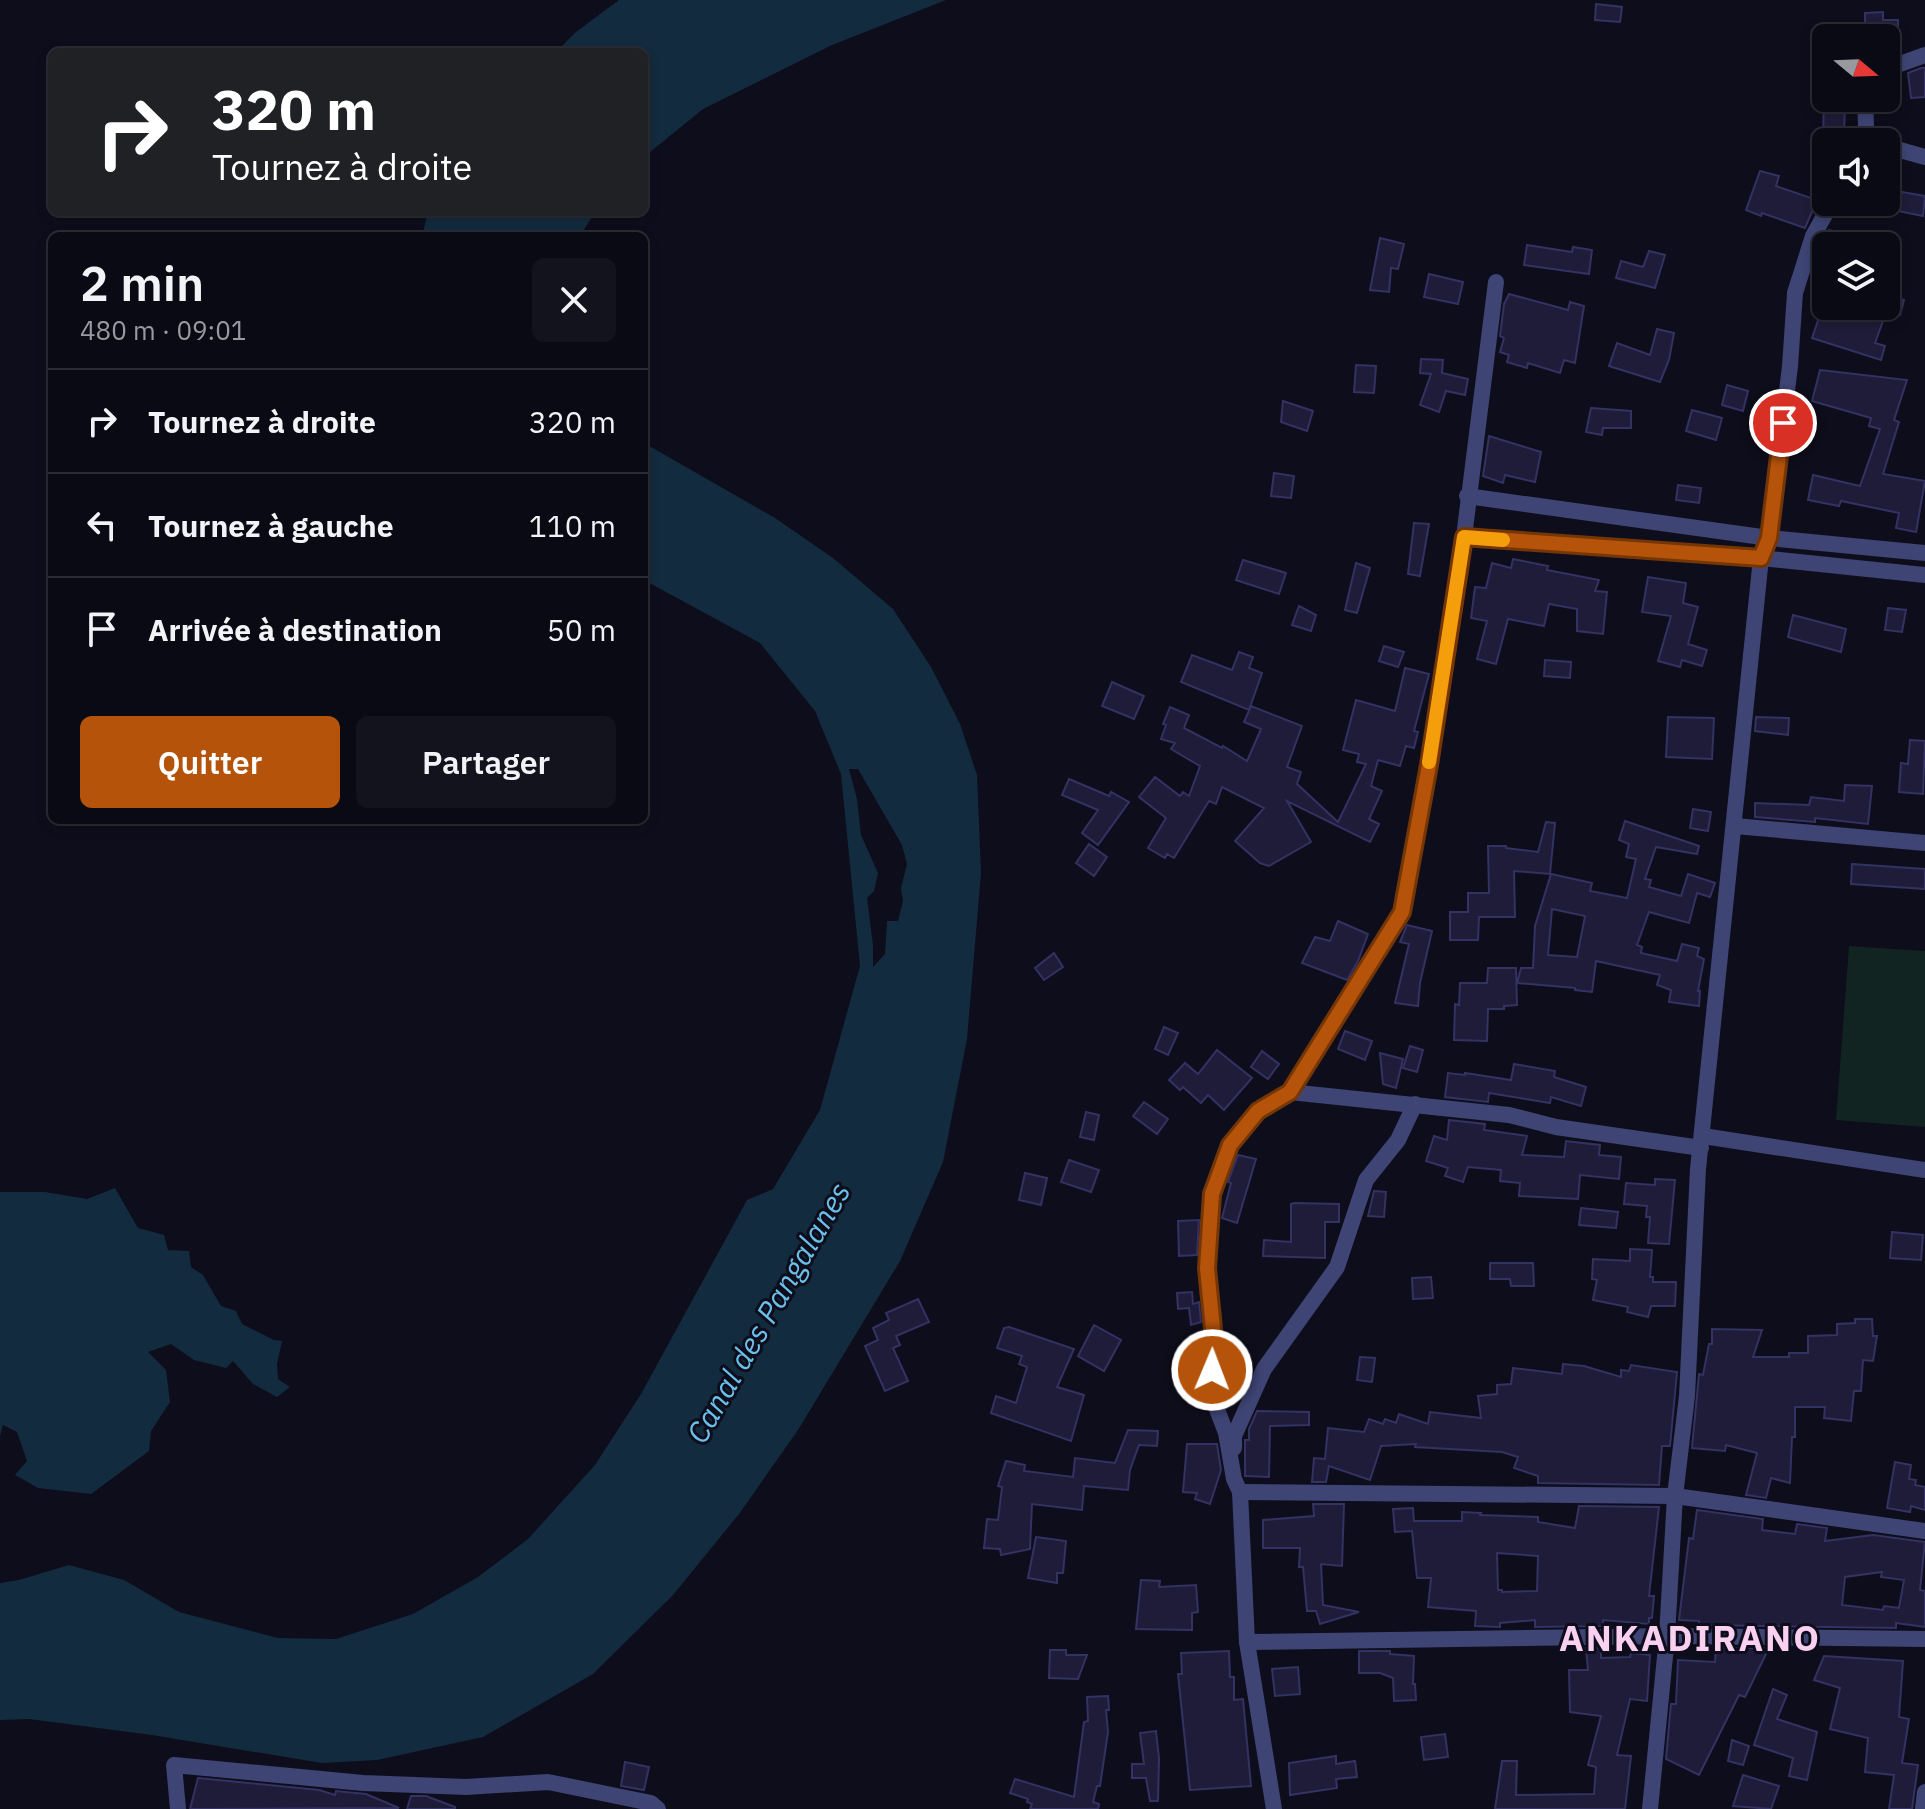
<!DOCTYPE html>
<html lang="fr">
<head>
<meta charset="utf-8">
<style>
	body { margin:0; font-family:"IBM Plex Sans",sans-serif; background:#13131d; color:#f1f3f6; height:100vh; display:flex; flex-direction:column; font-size:30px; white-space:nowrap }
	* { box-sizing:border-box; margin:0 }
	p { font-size:26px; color:#999aa0 }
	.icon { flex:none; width:44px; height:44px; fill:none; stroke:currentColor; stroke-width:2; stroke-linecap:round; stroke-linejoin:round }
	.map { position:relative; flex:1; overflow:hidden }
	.drawer { position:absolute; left:48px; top:232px; width:600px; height:592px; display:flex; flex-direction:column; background:#0a0a14; border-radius:12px; box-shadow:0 4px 12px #0003,0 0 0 2px #2a2b34 }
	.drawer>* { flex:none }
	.guide { position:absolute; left:48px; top:48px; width:600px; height:168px; border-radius:12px; box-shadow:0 4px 12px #0003,0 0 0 2px #2a2b34; background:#202124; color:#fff; overflow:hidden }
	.needle { width:52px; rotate:109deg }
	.controls { position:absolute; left:1812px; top:24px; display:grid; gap:16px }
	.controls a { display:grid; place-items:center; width:88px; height:88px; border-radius:12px; background:#0a0a14; box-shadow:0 4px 12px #0003,0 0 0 2px #2a2b34; font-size:40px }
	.pin { position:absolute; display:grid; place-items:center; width:68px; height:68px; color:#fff; margin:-34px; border:4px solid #fff; border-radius:50%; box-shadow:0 2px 8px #0007 }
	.me { position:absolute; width:88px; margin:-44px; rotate:1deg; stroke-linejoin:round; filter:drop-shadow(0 0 6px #0008) }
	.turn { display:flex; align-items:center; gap:28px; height:168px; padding:0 32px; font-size:36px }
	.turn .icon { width:104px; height:104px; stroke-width:2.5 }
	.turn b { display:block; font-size:56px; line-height:68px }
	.round { display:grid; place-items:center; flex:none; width:84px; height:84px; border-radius:12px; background:#13131d }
	.summary { display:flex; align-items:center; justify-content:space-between; height:136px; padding:0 32px }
	h1 { font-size:48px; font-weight:600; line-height:60px }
	.action { display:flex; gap:16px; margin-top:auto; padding:16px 32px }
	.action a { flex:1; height:92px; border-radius:12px; background:#b45309; color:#fff; font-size:32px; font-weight:600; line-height:92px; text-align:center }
	.action a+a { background:#13131d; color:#f1f3f6 }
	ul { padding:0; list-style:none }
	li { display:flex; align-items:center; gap:24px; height:104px; padding:0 32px; border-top:2px solid #2a2b34 }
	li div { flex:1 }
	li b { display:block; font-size:30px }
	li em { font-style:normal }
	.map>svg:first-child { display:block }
</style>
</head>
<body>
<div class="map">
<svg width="1925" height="1809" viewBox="0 0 1925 1809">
	<rect width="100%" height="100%" fill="#0e0d1b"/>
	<!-- green -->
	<path fill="#112421" d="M1849 946 1925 951V1127L1836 1120Z"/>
	<!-- water -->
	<g fill="#132b3e" fill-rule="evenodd">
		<path d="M619 0H946L832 45 703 109 644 157V52H556L576 32Z"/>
		<path d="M428 212H595L580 236H422Z"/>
		<path d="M644 443 775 518 833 558 893 609 931 667 960 724 977 775 981 873 967 1039 943 1162 900 1261 798 1430 739 1514 673 1595 593 1674 483 1737 377 1760 322 1763 152 1735 29 1719 0 1720V1583L19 1580 69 1565 124 1580 179 1612 278 1638 336 1639 413 1614 478 1577 528 1539 595 1465 641 1394 747 1200 773 1189 820 1110 860 966 841 774 815 711 760 643 644 580ZM849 769H858L902 845 907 864 901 888 903 901 898 921H887L885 954 873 967V945L867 898 874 891 878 873 861 835 857 799Z"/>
		<path d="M115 1188 138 1228 164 1235 168 1250 189 1251 191 1267 203 1275 221 1306 236 1311 242 1324 274 1340 282 1341 277 1364 278 1379 290 1387 277 1397 253 1384 233 1361 226 1368 194 1360 171 1344 148 1352 166 1370 170 1402 151 1431 149 1451 91 1494 38 1488 15 1475 27 1461 17 1432 3 1425 0 1436V1192H45L87 1199Z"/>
	</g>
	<!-- building -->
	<g fill="#1e1c39" stroke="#343163" stroke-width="2" fill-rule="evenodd">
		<path d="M1596 4 1622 7 1620 22 1595 20Z"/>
		<path d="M1883 12V20H1898V38H1861L1860 23H1865V13Z"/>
		<path d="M1921 68H1925V97L1911 98 1908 73Z"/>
		<path d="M1824 98H1845L1844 142H1823Z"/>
		<path d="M1760 171 1779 176 1776 186 1817 200 1805 228 1762 213 1761 216 1746 210Z"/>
		<path d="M1902 192 1925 196 1923 216 1898 211Z"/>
		<path d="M1829 230 1871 241 1870 246H1825Z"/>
		<path d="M1380 238 1404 244 1398 269 1391 268 1389 292 1370 290Z"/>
		<path d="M1527 245 1572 252 1573 247 1592 250 1589 274 1524 265Z"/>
		<path d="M1649 251 1665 255 1655 288 1616 278 1621 261 1643 267Z"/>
		<path d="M1429 274 1463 282 1458 304 1424 297Z"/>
		<path d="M1509 294 1568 310 1570 302 1584 306 1575 363 1564 360 1560 373 1528 363 1527 368 1507 362 1509 355 1500 352 1504 338 1500 336 1504 304Z"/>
		<path d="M1886 295 1904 300 1900 315 1887 310 1875 343 1885 346 1881 360 1812 338 1823 306H1886Z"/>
		<path d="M1657 329 1674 333 1669 360 1660 382 1609 366 1617 343 1650 355Z"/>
		<path d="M1421 359 1443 360 1442 373 1468 379 1465 395 1446 391 1439 412 1420 405 1431 374 1420 373Z"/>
		<path d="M1356 365 1376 366 1374 393 1354 392Z"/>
		<path d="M1820 370 1907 380 1894 420 1899 422 1883 474 1925 481 1916 532 1896 528 1899 513 1841 501 1839 506 1808 500 1813 475 1860 486 1880 429 1869 426 1871 418 1812 401Z"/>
		<path d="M1727 385 1748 391 1743 411 1722 405Z"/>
		<path d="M1283 401 1313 411 1307 431 1281 422Z"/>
		<path d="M1591 408 1631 411V428H1603L1602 435 1586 432Z"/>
		<path d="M1692 410 1722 418 1716 440 1686 431Z"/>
		<path d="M1489 436 1541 452 1535 482 1505 475 1503 483 1483 476Z"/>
		<path d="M1274 473 1294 476 1291 498 1271 496Z"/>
		<path d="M1678 485 1701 488 1699 503 1676 500Z"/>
		<path d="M1414 523 1429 524 1420 576 1408 574Z"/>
		<path d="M1513 559 1548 566 1547 570 1599 580 1595 591 1607 592 1603 634 1577 631V609L1549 604 1544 626 1508 619 1496 664 1477 659 1487 621 1471 618 1475 587 1486 588 1492 563 1511 568Z"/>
		<path d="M1243 560 1286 573 1279 594 1236 580Z"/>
		<path d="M1356 563 1370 568 1357 613 1345 610Z"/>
		<path d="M1648 577 1686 583 1683 603 1698 607 1688 644 1707 650 1702 666 1682 660 1680 667 1658 661 1671 616 1642 612Z"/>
		<path d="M1299 606 1316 615 1311 631 1292 625Z"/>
		<path d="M1888 608 1906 610 1902 632 1885 630Z"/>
		<path d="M1793 615 1846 629 1841 652 1788 637Z"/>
		<path d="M1384 646 1404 652 1398 667 1379 661Z"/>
		<path d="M1239 652 1253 657 1249 668 1262 673 1249 710 1181 682 1192 655 1232 670Z"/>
		<path d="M1545 660 1571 662 1570 678 1544 676Z"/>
		<path d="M1405 668 1429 674 1414 731 1418 732 1414 748 1406 746 1400 766 1378 760 1371 786 1382 791 1369 819 1379 824 1370 842 1287 801 1311 842 1269 866 1260 863 1235 841 1264 808 1222 787 1216 804 1209 801 1174 858 1167 854 1165 858 1148 848 1166 818 1139 797 1155 777 1180 796 1183 792 1189 796 1200 766 1171 749 1175 743 1161 739 1166 725 1163 724 1170 707 1189 715 1184 728 1222 748 1223 746 1247 761 1261 729 1244 722 1251 706 1302 726 1287 767 1301 772 1297 784 1338 822 1366 764 1357 762 1359 754 1343 750 1356 700 1395 711Z"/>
		<path d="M1112 682 1144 696 1134 719 1102 706Z"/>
		<path d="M1668 717 1714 718 1712 759 1666 757Z"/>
		<path d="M1756 717 1789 718 1788 735 1755 731Z"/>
		<path d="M1910 740 1925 741 1923 794 1899 792 1901 763 1908 764Z"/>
		<path d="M1069 779 1109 796 1111 792 1129 802 1098 845 1082 833 1098 810 1062 795Z"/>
		<path d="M1845 785 1872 786 1868 824 1815 818V822L1755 817V803L1809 805 1811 797 1844 801Z"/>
		<path d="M1693 809 1711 812 1708 831 1690 828Z"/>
		<path d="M1625 821 1699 846 1697 854 1656 847 1645 879 1651 880 1649 887 1681 896 1688 874 1715 883 1710 897 1697 893 1689 923 1649 912 1637 945 1642 947 1641 953 1677 961 1682 944 1699 948 1697 956 1704 959 1698 991H1700L1699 1006 1669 1002 1671 990 1657 985 1660 975 1596 961 1592 992 1575 990V988L1517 983 1521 968H1533L1535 926 1551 874 1592 883 1590 891 1627 898 1636 859 1626 857 1629 844 1619 840ZM1552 909 1585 916 1577 957 1548 955Z"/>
		<path d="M1546 822 1555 823 1550 874 1514 871 1515 917H1479L1478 940H1450V912H1468V893H1489L1488 846H1506V848L1538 852Z"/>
		<path d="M1089 844 1107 857 1094 876 1076 863Z"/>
		<path d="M1852 864 1925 869V889L1851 884Z"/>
		<path d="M1338 921 1368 934 1358 961 1347 980 1302 963 1315 937 1330 941Z"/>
		<path d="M1407 925 1432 931 1420 983 1418 1006 1395 1003 1409 944 1400 942Z"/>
		<path d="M1054 953 1063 967 1044 980 1035 968Z"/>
		<path d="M1488 968H1516L1517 1005 1504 1006V1009H1488L1487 1041 1454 1040 1455 1004 1459 1005 1460 983H1487Z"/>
		<path d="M1164 1027 1178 1033 1168 1055 1155 1049Z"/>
		<path d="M1345 1031 1372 1041 1365 1060 1338 1049Z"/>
		<path d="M1410 1046 1423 1050 1417 1072 1403 1068Z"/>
		<path d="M1217 1050 1252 1078 1224 1110 1208 1095 1201 1103 1183 1087 1180 1090 1169 1080 1185 1063 1198 1074Z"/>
		<path d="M1262 1051 1279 1064 1268 1079 1251 1067Z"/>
		<path d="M1380 1053 1403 1059 1396 1088 1383 1084Z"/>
		<path d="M1514 1064 1555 1071 1554 1077 1586 1087 1581 1106 1551 1097 1550 1103 1489 1093 1488 1102 1445 1097 1448 1073 1465 1075V1073L1511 1080Z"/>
		<path d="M1144 1102 1168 1119 1157 1134 1133 1116Z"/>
		<path d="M1086 1112 1099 1115 1094 1140 1080 1137Z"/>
		<path d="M1449 1120 1485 1124 1484 1130 1527 1136 1522 1155 1564 1157 1566 1141 1600 1145 1599 1155 1621 1157 1619 1179 1580 1175 1578 1199 1519 1196 1520 1183 1500 1181 1501 1170 1468 1167 1463 1182 1445 1176 1448 1168 1426 1161 1434 1136 1447 1140Z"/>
		<path d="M1238 1155 1256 1159 1237 1223 1222 1218 1231 1183 1228 1182Z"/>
		<path d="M1069 1160 1099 1170 1091 1192 1061 1182Z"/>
		<path d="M1025 1173 1047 1178 1041 1205 1019 1200Z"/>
		<path d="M1655 1179 1675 1180 1669 1244 1648 1243 1650 1217H1646L1647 1206 1624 1204 1626 1183 1655 1185Z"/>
		<path d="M1374 1191 1386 1192 1384 1217 1368 1216Z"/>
		<path d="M1295 1203 1339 1204V1222H1325V1258L1263 1256 1264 1240 1291 1242V1204Z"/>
		<path d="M1581 1208 1618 1212 1616 1228 1579 1225Z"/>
		<path d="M1199 1220 1197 1255 1179 1256 1178 1221Z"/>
		<path d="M1892 1232 1923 1235 1921 1260 1890 1258Z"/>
		<path d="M1630 1249 1652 1250 1650 1277H1653V1282H1676L1675 1306H1651L1648 1317 1627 1312 1628 1307 1593 1300 1597 1280 1592 1279 1593 1259 1630 1261Z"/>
		<path d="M1490 1263H1533L1534 1286H1511L1510 1279H1490Z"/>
		<path d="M1431 1277 1433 1298 1413 1299 1412 1278Z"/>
		<path d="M1192 1292 1193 1304 1199 1302 1201 1322 1191 1325 1189 1308 1178 1309 1177 1293Z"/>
		<path d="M918 1299 929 1322 896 1336 900 1345 893 1348 908 1381 885 1391 865 1346 878 1340 873 1328 889 1320 886 1313Z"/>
		<path d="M1855 1319H1872L1873 1336H1877L1873 1361 1863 1360 1861 1391H1854L1851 1421 1824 1418 1825 1407H1795V1437H1792L1790 1483 1771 1478 1766 1498 1746 1495 1757 1453 1726 1445 1725 1451 1692 1448 1699 1374 1703 1375 1709 1344H1712V1329L1762 1330 1753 1357H1789V1353H1808V1336L1837 1335V1324L1855 1323Z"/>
		<path d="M1094 1325 1121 1340 1104 1371 1078 1356Z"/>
		<path d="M1009 1327 1074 1349 1057 1387 1084 1395 1071 1441 991 1413 996 1396 1016 1403 1027 1367 1019 1364 1022 1356 997 1348 1004 1328Z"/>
		<path d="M1360 1357 1375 1358 1372 1382 1357 1380Z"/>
		<path d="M1563 1364 1584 1366 1621 1377V1370L1629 1371 1631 1365 1677 1372 1670 1446H1662L1659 1485 1538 1483V1476L1514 1468 1518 1457 1502 1452 1415 1447 1416 1444 1381 1446 1370 1480 1329 1466 1326 1482H1312L1314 1458 1325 1459 1328 1428 1364 1432 1369 1419 1383 1424 1385 1419 1396 1423 1399 1414 1428 1424 1430 1412 1481 1418 1478 1396 1497 1394V1385L1511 1384 1513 1368 1562 1374Z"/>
		<path d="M1257 1411 1309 1412V1425L1270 1426 1269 1477 1245 1476V1440H1249V1429Z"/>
		<path d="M1128 1430 1158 1431 1157 1446 1139 1445 1130 1470 1128 1490 1084 1486 1082 1510 1032 1504 1030 1549 1001 1555 1000 1549 984 1548 987 1519 998 1520 1002 1487 998 1486 1006 1461 1025 1465 1024 1471 1073 1477 1075 1458 1115 1463Z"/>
		<path d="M1187 1444H1217L1221 1470 1210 1504 1195 1499 1197 1493 1183 1492Z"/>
		<path d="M1895 1462 1911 1465 1909 1479 1916 1480 1915 1485 1925 1487V1510L1911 1506 1910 1512 1887 1508Z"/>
		<path d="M1313 1504H1344L1342 1566 1321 1564 1323 1605 1359 1612 1320 1624 1316 1611H1307L1303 1567H1299L1300 1548H1263V1520L1314 1516Z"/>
		<path d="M1579 1506 1659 1507 1649 1596H1654L1652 1618H1649V1624L1603 1620V1626L1535 1627V1620L1500 1623V1627L1475 1626 1476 1611 1428 1607 1431 1578H1417L1412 1531 1395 1532 1393 1509 1413 1508 1414 1521H1462V1512L1481 1513 1480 1515 1538 1517V1522L1575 1528ZM1497 1553 1538 1556 1537 1591 1502 1592V1590H1498Z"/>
		<path d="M1697 1510 1763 1519 1762 1530 1795 1534 1797 1524 1827 1528 1825 1541 1873 1535 1925 1542 1920 1590 1925 1591V1627L1896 1623V1628L1699 1625V1621L1679 1620 1689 1538 1693 1539ZM1882 1572 1881 1577 1904 1580 1899 1608 1884 1606 1883 1610 1842 1605 1845 1577Z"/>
		<path d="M1036 1537 1066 1541 1063 1573H1057V1583L1028 1578Z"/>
		<path d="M1141 1580 1160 1581 1159 1587 1196 1585 1198 1612 1192 1613V1630L1136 1629Z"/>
		<path d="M1586 1648H1601V1658L1630 1657 1631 1653 1650 1655 1647 1701 1630 1699 1617 1755 1631 1756 1625 1809H1495L1502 1761H1517L1516 1795 1594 1794 1596 1767 1588 1765 1601 1716 1570 1712 1569 1670H1588Z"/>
		<path d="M1716 1648H1769L1745 1697 1739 1695 1699 1775 1666 1759 1671 1704H1676L1678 1660 1715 1662Z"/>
		<path d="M1050 1650H1066V1655H1087L1078 1679 1049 1678Z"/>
		<path d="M1229 1651 1230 1677H1234V1700L1243 1699 1251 1786 1190 1790 1178 1674H1182L1181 1653Z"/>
		<path d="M1359 1651H1390V1654L1414 1656 1413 1684H1415L1416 1700 1394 1701 1393 1678 1380 1673H1359Z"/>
		<path d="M1824 1656 1903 1661 1899 1717 1909 1719 1902 1763 1918 1765 1912 1809H1889L1894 1775 1865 1772 1868 1738 1830 1729 1840 1688 1814 1680Z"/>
		<path d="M1298 1667 1300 1694 1275 1696 1272 1669Z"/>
		<path d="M1773 1689 1787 1695 1777 1719 1817 1732 1807 1780 1789 1776 1793 1758 1754 1745Z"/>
		<path d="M1108 1696 1109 1710H1106L1108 1732 1100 1786H1097L1093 1802 1099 1804 1098 1809H1030L1032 1804 1027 1802 1028 1799 1010 1793 1015 1779 1074 1797 1084 1722 1088 1721 1087 1697Z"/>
		<path d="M1156 1731 1159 1758 1158 1801H1150L1146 1778H1132V1764H1144L1140 1733Z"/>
		<path d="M1445 1734 1448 1757 1424 1760 1421 1737Z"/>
		<path d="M1732 1740 1749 1746 1743 1765 1728 1761Z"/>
		<path d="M1336 1756V1764L1355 1761 1357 1777 1336 1779 1337 1788 1290 1795 1289 1763Z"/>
		<path d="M625 1762 649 1767 644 1790 621 1786Z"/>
		<path d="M1743 1775 1779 1786 1771 1809 1733 1806Z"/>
		<path d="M198 1778 319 1790 335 1795 336 1791 366 1794 399 1808 190 1809Z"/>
		<path d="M411 1796H426L455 1807V1809H407Z"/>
	</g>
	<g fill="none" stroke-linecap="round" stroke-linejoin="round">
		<!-- street -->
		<g stroke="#3e4474" stroke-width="16">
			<path d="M1886 69 1925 55"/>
			<path d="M1863 142 1866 125 1865 98"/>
			<path d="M1886 146 1925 157"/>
			<path d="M1467 496 1769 538 1925 553"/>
			<path d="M1464 537 1761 558 1925 575"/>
			<path d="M1735 826 1925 843"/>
			<path d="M1290 1092 1509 1115 1556 1127 1701 1148"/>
			<path d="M1703 1136 1925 1170"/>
			<path d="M1234 1448V1436L1264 1369 1337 1267 1366 1180 1398 1140 1415 1104"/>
			<path d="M1240 1492 1675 1496 1925 1531"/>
			<path d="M1247 1642 1667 1636 1925 1639"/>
			<path d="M178 1809 174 1765 363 1783 466 1787 548 1782 651 1803 658 1809"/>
			<path d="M1274 1809 1247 1642 1240 1492 1234 1479 1226 1433 1210 1391 1215 1349 1207 1268 1212 1194 1230 1145 1258 1111 1290 1092 1402 912 1429 765 1464 537 1496 282"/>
			<path d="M1650 1809 1667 1636 1675 1496 1687 1396 1698 1169 1761 558 1769 538 1790 366 1795 293 1813 236 1832 202"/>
			<path d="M1923 1809 1925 1792"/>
		</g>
	</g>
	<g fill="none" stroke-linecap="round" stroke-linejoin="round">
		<!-- route casing -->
		<g stroke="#753606" stroke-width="20">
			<path id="route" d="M1212 1370 1215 1349 1207 1268 1212 1194 1230 1145 1258 1111 1290 1092 1402 912 1429 765 1464 537 1761 558 1769 538 1783 423"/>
		</g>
		<!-- route -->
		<use href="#route" stroke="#b45309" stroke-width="14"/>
		<!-- slow -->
		<path stroke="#f59e0b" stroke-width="14" d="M1429 762 1464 537 1503 540"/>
	</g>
	<g text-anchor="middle" stroke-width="6" stroke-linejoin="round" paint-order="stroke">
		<!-- water labels -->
		<g font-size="30" font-style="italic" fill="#69c1eb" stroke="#0e0d1b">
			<text transform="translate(769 1313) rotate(-60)" y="10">Canal des Pangalanes</text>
		</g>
		<!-- district labels -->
		<g font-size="36" font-weight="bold" letter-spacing="2" fill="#f9d0f0" stroke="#0e0d1b">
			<text x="1690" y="1651">ANKADIRANO</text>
		</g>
	</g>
</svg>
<div class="controls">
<a><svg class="needle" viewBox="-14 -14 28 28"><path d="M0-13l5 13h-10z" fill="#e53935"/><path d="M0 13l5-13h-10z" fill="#999aa0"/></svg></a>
<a><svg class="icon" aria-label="sound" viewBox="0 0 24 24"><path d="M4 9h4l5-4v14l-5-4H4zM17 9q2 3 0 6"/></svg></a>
<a><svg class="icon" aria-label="layers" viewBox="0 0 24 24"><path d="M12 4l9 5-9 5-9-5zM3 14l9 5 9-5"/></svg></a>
</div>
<div class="pin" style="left:1783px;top:423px;background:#d93025"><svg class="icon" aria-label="arrive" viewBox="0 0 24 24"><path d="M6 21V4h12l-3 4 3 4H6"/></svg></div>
<svg class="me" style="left:1212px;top:1370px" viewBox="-20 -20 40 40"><circle r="17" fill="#b45309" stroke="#fff" stroke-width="3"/><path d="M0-11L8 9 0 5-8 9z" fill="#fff"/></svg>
<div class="guide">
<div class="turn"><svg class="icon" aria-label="right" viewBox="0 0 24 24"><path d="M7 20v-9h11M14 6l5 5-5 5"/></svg><div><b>320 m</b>Tournez à droite</div></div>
</div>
<section class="drawer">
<div class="summary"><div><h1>2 min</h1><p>480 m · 09:01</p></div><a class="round"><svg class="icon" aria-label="close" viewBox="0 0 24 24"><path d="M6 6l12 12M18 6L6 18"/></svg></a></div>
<ul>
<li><svg class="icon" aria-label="right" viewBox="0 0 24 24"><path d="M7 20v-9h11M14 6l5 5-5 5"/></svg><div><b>Tournez à droite</b></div><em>320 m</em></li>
<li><svg class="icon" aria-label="left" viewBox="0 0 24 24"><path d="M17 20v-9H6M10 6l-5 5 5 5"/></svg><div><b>Tournez à gauche</b></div><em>110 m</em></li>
<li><svg class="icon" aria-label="arrive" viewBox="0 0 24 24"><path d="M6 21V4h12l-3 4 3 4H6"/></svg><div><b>Arrivée à destination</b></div><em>50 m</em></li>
</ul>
<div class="action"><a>Quitter</a><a>Partager</a></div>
</section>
</div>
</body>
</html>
